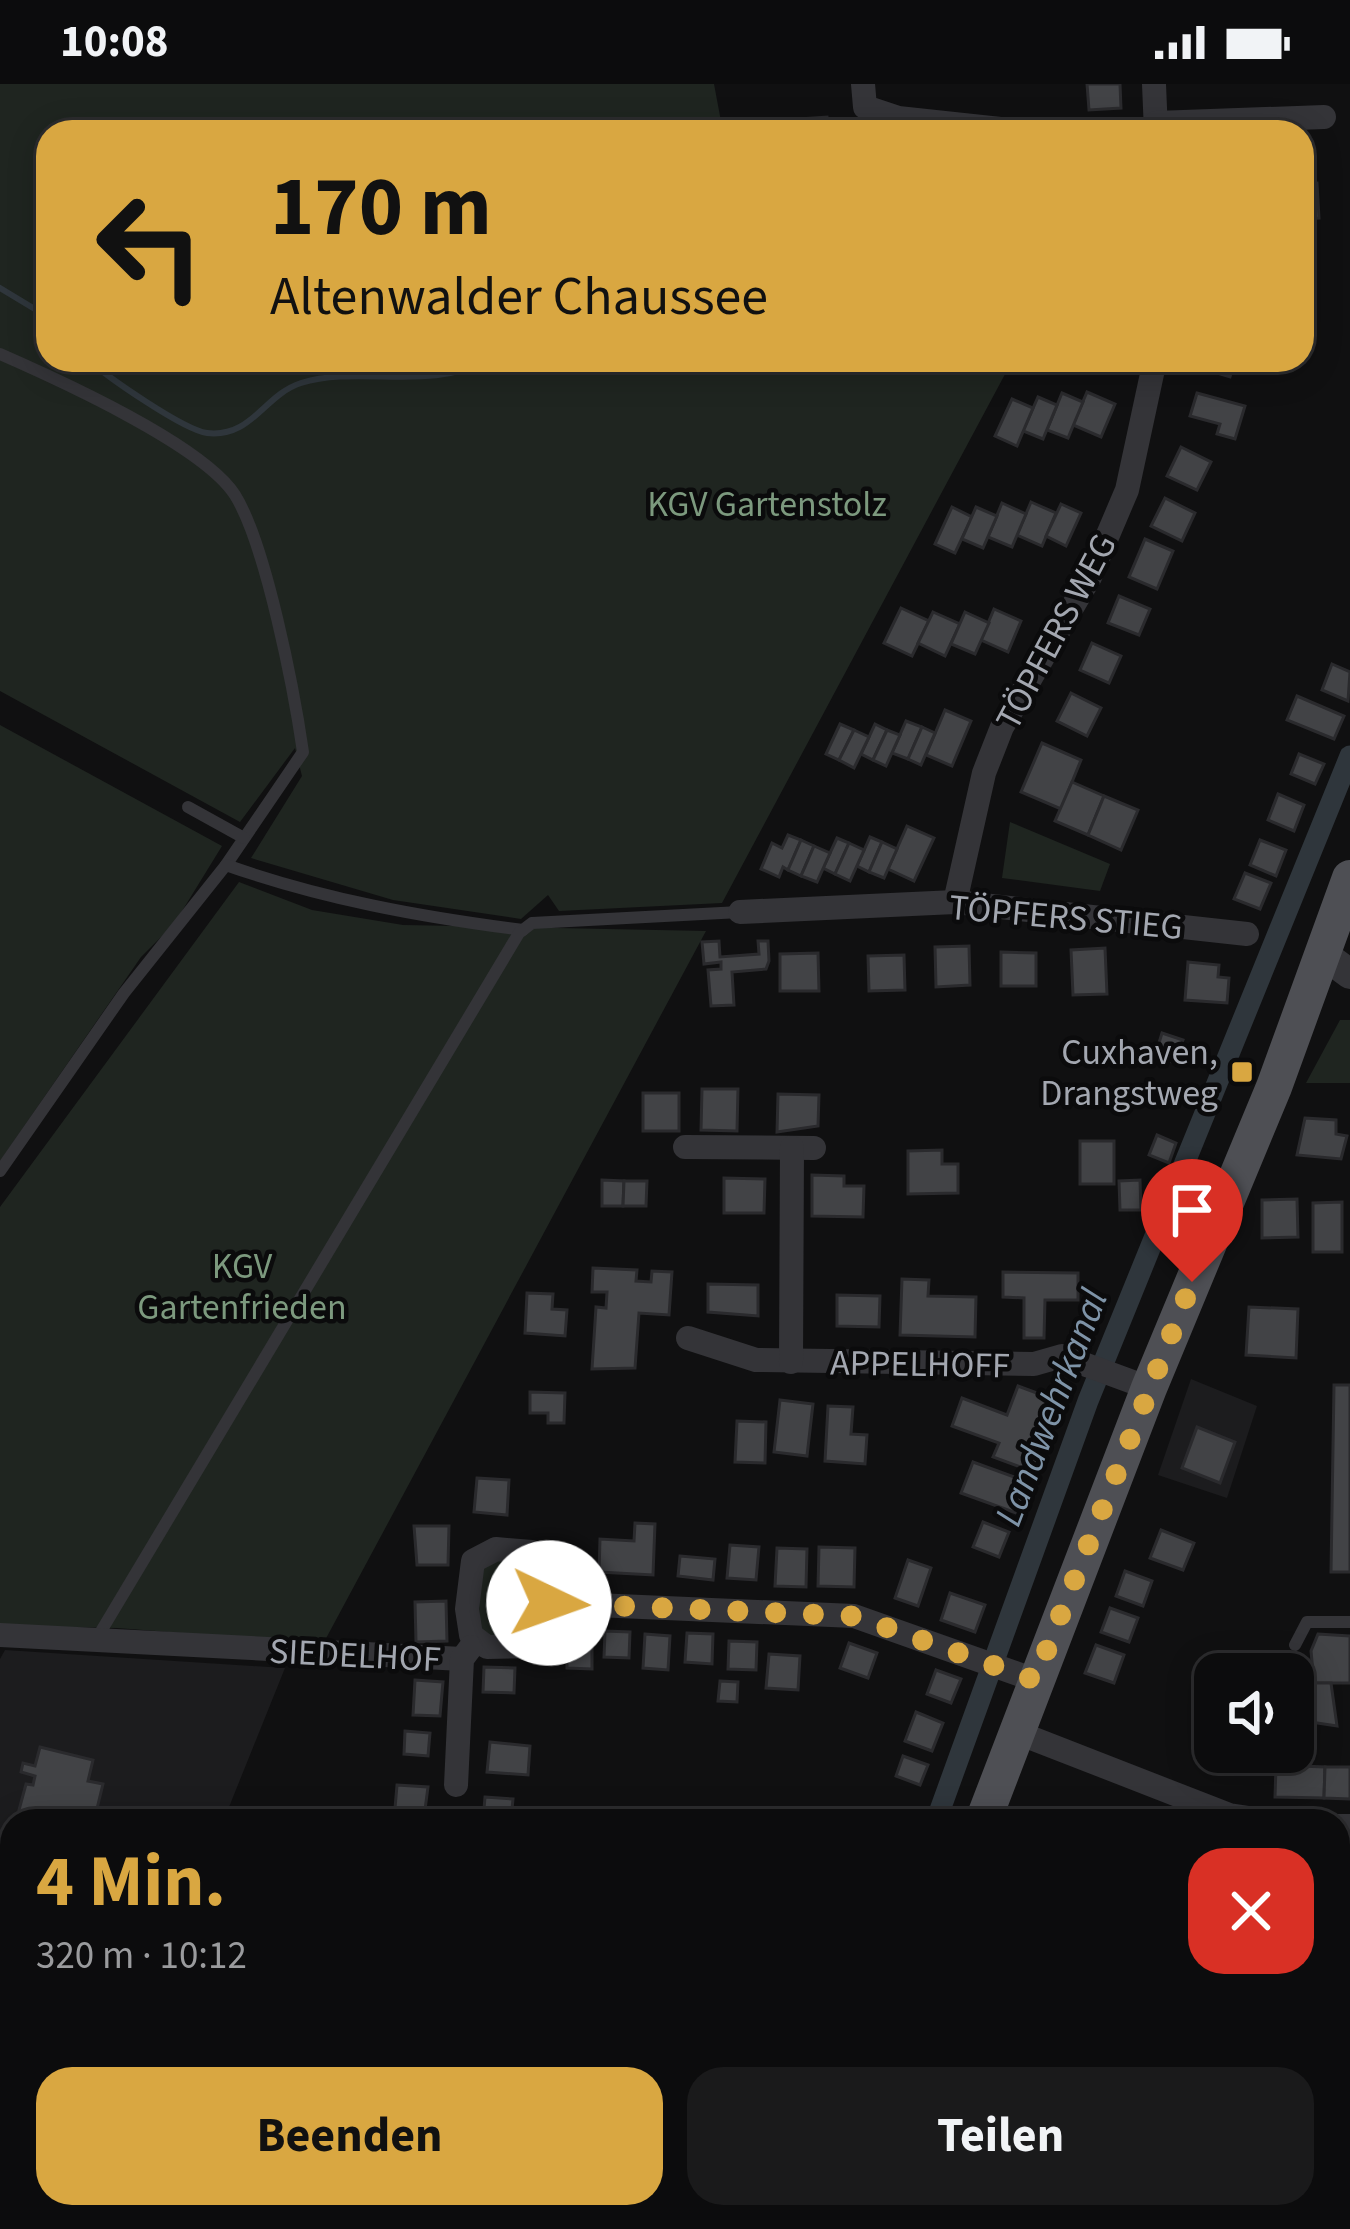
<!DOCTYPE html>
<html lang="de">
<head>
<meta charset="utf-8">
<style>
	body { margin:0; font-family:"Source Sans 3",sans-serif; background:#1a1a1b; color:#f1f3f6; height:100vh; display:flex; flex-direction:column; font-size:45px; white-space:nowrap }
	* { box-sizing:border-box; margin:0 }
	p { font-size:39px; color:#9a9b9d }
	.icon { flex:none; width:66px; height:66px; fill:none; stroke:currentColor; stroke-width:2; stroke-linecap:round; stroke-linejoin:round }
	.map { position:relative; flex:1; overflow:hidden }
	.sheet { position:absolute; left:0px; top:1725px; width:1350px; height:420px; display:flex; flex-direction:column; background:#0c0c0d; border-radius:36px 36px 0 0; box-shadow:0 6px 30px #0003,0 0 0 3px #2c2c2e }
	.sheet>* { flex:none }
	.guide { position:absolute; left:36px; top:36px; width:1278px; height:252px; border-radius:36px; box-shadow:0 6px 30px #0003,0 0 0 3px #2c2c2e; background:#d9a741; color:#111; overflow:hidden }
	.fabs { position:absolute; left:1194px; top:1569px; display:grid; gap:24px }
	.fabs a { display:grid; place-items:center; width:120px; height:120px; border-radius:24px; background:#0c0c0d; box-shadow:0 6px 30px #0003,0 0 0 3px #2c2c2e; font-size:60px }
	.pin { position:absolute; display:grid; place-items:center; width:102px; height:102px; color:#fff; margin:-123px -51px; border-radius:50% 50% 50% 0; rotate:-45deg; box-shadow:0 0 12px #0007 }
	.pin .icon { rotate:45deg }
	.me { position:absolute; width:132px; margin:-66px; rotate:93deg; stroke-linejoin:round; filter:drop-shadow(0 0 9px #0008) }
	.turn { display:flex; align-items:center; gap:42px; height:252px; padding:0 36px; font-size:54px }
	.turn .icon { width:156px; height:156px; stroke-width:2.5 }
	.turn b { display:block; font-size:84px; line-height:102px }
	.round { display:grid; place-items:center; flex:none; width:126px; height:126px; border-radius:36px; background:#1a1a1b }
	.head { display:flex; align-items:center; justify-content:space-between; height:204px; padding:0 36px }
	h1 { font-size:72px; font-weight:700; line-height:90px; color:#d9a741 }
	.cta { display:flex; gap:24px; margin-top:auto; padding:24px 36px }
	.cta a { flex:1; height:138px; border-radius:36px; background:#d9a741; color:#111; font-size:48px; font-weight:700; line-height:138px; text-align:center }
	.cta a+a { background:#1a1a1b; color:#f1f3f6 }
	.status { display:flex; justify-content:space-between; align-items:center; height:84px; padding:0 60px; background:#0c0c0d; direction:ltr }
	.status svg { height:33px; fill:currentColor }
	.map>svg:first-child { display:block }
</style>
</head>
<body>
<div class="status"><b>10:08</b><svg viewBox="0 0 49 12"><path d="M0 12V9h3v3zM5 12V6h3v6zM10 12V3h3v9zM15 12V0h3v12zM26 1h20v11H26zM47 4h2v5h-2z"/></svg></div>
<div class="map">
<svg width="1350" height="2145" viewBox="0 0 1350 2145">
	<rect width="100%" height="100%" fill="#101011"/>
	<!-- built -->
	<g fill="#1c1c1e">
		<path d="M1191 1295 1257 1322 1227 1414 1158 1391Z"/>
		<path d="M5 1566 285 1584 225 1733 268 1737H12V2076L0 2074V1575Z"/>
		<path d="M73 2133H780L775 2145H74Z"/>
	</g>
	<!-- green -->
	<g fill="#1f2520">
		<path d="M0 0H714L723 48H48V276L1011 279 722 819 559 827 548 811 521 835 393 816 251 774 302 692 295 664 240 738 0 607Z"/>
		<path d="M0 641 222 762 174 840 141 873 0 1077Z"/>
		<path d="M1010 738 1110 780 1100 807 1002 794Z"/>
		<path d="M239 798 312 826 403 841 706 847 323 1560 117 1544 0 1542V1123Z"/>
		<path d="M1340 936H1350V999H1306Z"/>
		<path d="M488 1475 530 1480 542 1490 535 1545C517 1557 499 1557 480 1547L478 1496Z"/>
		<path d="M0 2074 12 2076V2133H73L74 2145H0Z"/>
	</g>
	<g fill="none" stroke-linecap="round" stroke-linejoin="round">
		<!-- stream -->
		<g stroke="#2f363c" stroke-width="6">
			<path d="M0 204 48 233"/>
			<path d="M89 276C107 293 184 346 207 349 252 354 264 311 301 299 358 281 434 308 484 276"/>
		</g>
		<!-- canal -->
		<g stroke="#2f363c" stroke-width="21">
			<path d="M936 1737 1088 1317 1350 672"/>
			<path d="M798 2145 802 2133"/>
		</g>
	</g>
	<!-- building -->
	<g fill="#424346" stroke="#2a2a2d" stroke-width="3">
		<path d="M1087 0H1120L1121 24 1089 26Z"/>
		<path d="M827 33 828 48H800V35Z"/>
		<path d="M1317 99 1319 134 1302 135V100Z"/>
		<path d="M1199 276H1235L1230 293 1197 283Z"/>
		<path d="M1087 308 1115 320 1101 353 1073 341Z"/>
		<path d="M1062 309 1083 318 1068 354 1047 346Z"/>
		<path d="M1197 309 1245 322 1235 355 1217 350 1220 340 1190 332Z"/>
		<path d="M1038 313 1057 321 1043 355 1023 347Z"/>
		<path d="M1012 315 1033 324 1017 362 995 352Z"/>
		<path d="M1181 363 1211 378 1197 406 1167 392Z"/>
		<path d="M1165 414 1195 429 1182 457 1151 442Z"/>
		<path d="M1031 418 1056 429 1042 462 1017 451Z"/>
		<path d="M1002 419 1026 430 1012 463 988 453Z"/>
		<path d="M1061 420 1081 429 1066 462 1046 452Z"/>
		<path d="M952 423 972 433 955 469 935 460Z"/>
		<path d="M976 423 997 432 983 464 962 455Z"/>
		<path d="M1145 455 1173 467 1157 505 1129 493Z"/>
		<path d="M1119 512 1150 525 1139 551 1108 539Z"/>
		<path d="M901 524 929 537 912 572 884 559Z"/>
		<path d="M994 525 1021 537 1008 568 981 556Z"/>
		<path d="M933 528 960 540 945 572 918 559Z"/>
		<path d="M965 528 989 539 975 570 951 560Z"/>
		<path d="M1092 559 1121 572 1109 599 1080 586Z"/>
		<path d="M1332 580 1350 588 1348 617 1322 606Z"/>
		<path d="M1071 609 1101 624 1087 652 1057 637Z"/>
		<path d="M1297 612 1344 632 1334 655 1287 636Z"/>
		<path d="M945 626 971 637 952 682 926 671Z"/>
		<path d="M906 637 922 643 908 675 892 669Z"/>
		<path d="M840 640 854 646 839 676 826 670Z"/>
		<path d="M875 640 887 646 873 676 861 670Z"/>
		<path d="M922 643 935 649 921 681 908 675Z"/>
		<path d="M854 646 869 653 854 684 839 676Z"/>
		<path d="M887 646 900 651 886 682 873 676Z"/>
		<path d="M1042 659 1081 676 1061 725 1021 708Z"/>
		<path d="M1299 670 1324 680 1315 700 1291 690Z"/>
		<path d="M1072 698 1104 712 1088 751 1055 737Z"/>
		<path d="M1278 710 1304 721 1294 747 1268 736Z"/>
		<path d="M1104 712 1138 726 1121 766 1088 751Z"/>
		<path d="M907 742 934 754 914 797 888 785Z"/>
		<path d="M788 751 801 756 788 786 783 783 779 793 761 785 772 759 782 764Z"/>
		<path d="M870 753 882 758 869 788 857 782Z"/>
		<path d="M837 754 849 759 835 790 823 784Z"/>
		<path d="M801 756 814 762 801 792 788 786Z"/>
		<path d="M1260 756 1286 766 1276 792 1250 781Z"/>
		<path d="M882 758 897 765 884 794 869 788Z"/>
		<path d="M849 759 864 766 850 797 835 790Z"/>
		<path d="M814 762 830 769 817 798 801 792Z"/>
		<path d="M1245 789 1271 799 1260 825 1234 815Z"/>
		<path d="M719 857 720 873 759 870 758 857H768L769 877 766 885 732 888 734 921 711 922 708 886 721 885V878L704 880 702 858Z"/>
		<path d="M969 862 970 901 936 903 935 863Z"/>
		<path d="M1105 864 1107 910 1073 911 1071 866Z"/>
		<path d="M1001 868 1036 869V902H1001Z"/>
		<path d="M818 869 819 907H780V870Z"/>
		<path d="M904 871 905 906 869 907 868 872Z"/>
		<path d="M1188 878 1219 881 1218 893 1229 894 1227 919 1185 916Z"/>
		<path d="M1162 949 1183 956 1175 979 1155 972Z"/>
		<path d="M702 1005H738L737 1047 701 1046Z"/>
		<rect x="643" y="1009" width="36" height="38"/>
		<path d="M778 1010 819 1011 818 1042 777 1048Z"/>
		<path d="M1305 1034 1336 1036V1050L1347 1052 1341 1075 1297 1071Z"/>
		<path d="M1157 1051 1176 1059 1169 1079 1149 1071Z"/>
		<rect x="1080" y="1057" width="34" height="43"/>
		<path d="M942 1066V1080H958V1109L908 1110V1067Z"/>
		<path d="M812 1091 844 1092V1102H864L863 1133 812 1132Z"/>
		<path d="M724 1094 765 1095 764 1129H724Z"/>
		<path d="M602 1096 624 1097 623 1122H602Z"/>
		<path d="M1140 1096 1141 1126H1120L1119 1097Z"/>
		<path d="M624 1097H647L646 1122H623Z"/>
		<path d="M1297 1115 1298 1153 1262 1154V1116Z"/>
		<path d="M1342 1118V1168H1313V1119Z"/>
		<path d="M593 1184 637 1186 636 1197 651 1198 652 1187 672 1188 669 1231 639 1229 635 1284 592 1285 596 1223 606 1224 607 1208H592Z"/>
		<path d="M1003 1188 1078 1189V1216H1045L1044 1254H1024V1214L1003 1213Z"/>
		<path d="M902 1195 929 1196 928 1212 976 1213 975 1253 900 1251Z"/>
		<path d="M708 1200 758 1201V1232L708 1228Z"/>
		<path d="M527 1209 553 1210 552 1225 567 1226 565 1252 525 1249Z"/>
		<path d="M837 1211 880 1212 879 1243 837 1242Z"/>
		<path d="M1249 1223 1298 1225 1296 1274 1246 1271Z"/>
		<path d="M1334 1301H1350V1488H1331Z"/>
		<path d="M1018 1302 1061 1318 1034 1388 993 1373 999 1359 952 1342 962 1314 1007 1331Z"/>
		<path d="M530 1308 565 1309 564 1339H548V1329H530Z"/>
		<path d="M780 1316 813 1320 807 1372 774 1368Z"/>
		<path d="M828 1322 853 1323 851 1350 867 1351 865 1380 825 1377Z"/>
		<path d="M737 1337 766 1338 765 1379 735 1378Z"/>
		<path d="M1197 1343 1235 1358 1220 1399 1182 1384Z"/>
		<path d="M973 1378 1031 1399 1019 1430 961 1409Z"/>
		<path d="M477 1394 509 1396 507 1431 474 1428Z"/>
		<path d="M983 1438 1009 1448 999 1473 973 1463Z"/>
		<path d="M635 1439 655 1440 653 1491 599 1488 600 1455 634 1457Z"/>
		<path d="M414 1442H449L448 1481H417Z"/>
		<path d="M1161 1446 1194 1459 1183 1486 1150 1474Z"/>
		<path d="M730 1461 759 1463 756 1496 727 1494Z"/>
		<path d="M819 1463 855 1464 854 1503 818 1502Z"/>
		<path d="M777 1464 807 1465 806 1503 775 1502Z"/>
		<path d="M680 1472 715 1475 713 1496 678 1492Z"/>
		<path d="M908 1476 931 1484 918 1522 895 1514Z"/>
		<path d="M1125 1487 1152 1497 1143 1522 1116 1512Z"/>
		<path d="M950 1509 985 1521 975 1548 941 1536Z"/>
		<path d="M446 1517 447 1557 416 1558 415 1518Z"/>
		<path d="M1110 1524 1138 1534 1129 1558 1101 1548Z"/>
		<path d="M605 1547 630 1548 629 1574 604 1573Z"/>
		<path d="M567 1548H592V1585L567 1584Z"/>
		<path d="M687 1549 713 1550 712 1580 685 1578Z"/>
		<path d="M645 1550 670 1552 668 1586 643 1584Z"/>
		<path d="M1318 1550 1350 1552V1599H1314L1311 1567Z"/>
		<path d="M729 1557 757 1558 756 1586 728 1585Z"/>
		<path d="M849 1559 877 1569 868 1594 840 1584Z"/>
		<path d="M1096 1561 1124 1571 1114 1599 1085 1589Z"/>
		<path d="M769 1570 800 1572 798 1606 766 1604Z"/>
		<path d="M484 1583 515 1584 514 1609 483 1608Z"/>
		<path d="M936 1586 961 1595 951 1619 927 1610Z"/>
		<path d="M415 1596 443 1598 440 1632 413 1631Z"/>
		<path d="M720 1597 738 1598 737 1618 718 1617Z"/>
		<path d="M1293 1599H1331L1337 1642 1304 1637V1646H1293Z"/>
		<path d="M916 1628 943 1639 932 1667 905 1657Z"/>
		<path d="M405 1647 430 1649 428 1672 404 1670Z"/>
		<path d="M490 1658 530 1662 528 1691 487 1688Z"/>
		<path d="M40 1663 93 1676 88 1697 103 1700 94 1737H16L26 1700 33 1701 35 1692 21 1688 23 1679 35 1682Z"/>
		<path d="M903 1672 928 1681 920 1701 896 1692Z"/>
		<path d="M1276 1681 1325 1683 1324 1714 1275 1713Z"/>
		<path d="M1325 1683H1350V1715L1324 1714Z"/>
		<path d="M397 1701 428 1703 425 1726 395 1724Z"/>
		<path d="M485 1713 513 1715 511 1737 483 1736Z"/>
		<path d="M1338 1976H1350L1349 2013 1338 2012Z"/>
		<path d="M328 2133H647L642 2145H536V2139L522 2138 521 2145H330Z"/>
		<path d="M1121 2133H1160V2144L1121 2142Z"/>
	</g>
	<g fill="none" stroke-linecap="round" stroke-linejoin="round">
		<!-- service -->
		<g stroke="#343438" stroke-width="12">
			<path d="M0 270C57 295 203 361 235 411 266 461 294 606 303 668L226 781"/>
			<path d="M188 723 244 754"/>
			<path d="M0 1087 124 909 226 781C322 815 421 833 523 846"/>
			<path d="M97 1554 519 849 532 839 740 828"/>
			<path d="M1295 1561 1307 1538H1350"/>
			<path d="M0 1992 12 1993"/>
			<path d="M95 2133V2145"/>
		</g>
		<!-- minor -->
		<g stroke="#343438" stroke-width="24">
			<path d="M863 0 865 23 898 34 1028 48"/>
			<path d="M1154 0 1156 48"/>
			<path d="M1156 39 1324 33"/>
			<path d="M955 818 984 689 1002 643 1090 493 1127 406 1155 276"/>
			<path d="M740 828 955 818 1247 850"/>
			<path d="M685 1063 814 1064"/>
			<path d="M688 1254 756 1276 1034 1280 1062 1272 1149 1304"/>
			<path d="M791 1278 792 1064"/>
			<path d="M496 1465 532 1468 549 1484 548 1535 538 1562 487 1563 471 1551 467 1525 473 1477Z"/>
			<path d="M549 1519 854 1532 1035 1596"/>
			<path d="M0 1551 462 1575"/>
			<path d="M1016 1648 1229 1731 1269 1737"/>
			<path d="M456 1701 462 1575 471 1563"/>
			<path d="M1338 1742H1350"/>
			<path d="M1090 2145V2133"/>
		</g>
		<!-- tertiary -->
		<path stroke="#343438" stroke-width="30" d="M1323 870 1350 890"/>
		<!-- primary -->
		<g stroke="#4e4f54" stroke-width="36">
			<path d="M983 1737 1149 1304 1274 1003 1350 794"/>
			<path d="M834 2145 838 2133"/>
		</g>
	</g>
	<g fill="none" stroke-linecap="round" stroke-linejoin="round">
		<!-- route -->
		<path stroke="#d9a741" stroke-width="21" stroke-dasharray="0 37.8" d="M549 1519 854 1532 1035 1596 1192 1198"/>
	</g>
	<!-- markers -->
	<rect fill="#d9a741" stroke="#0b0b0c" stroke-width="4.5" x="1230" y="976" width="24" height="24" rx="6"/>
	<g text-anchor="middle" stroke-width="9" stroke-linejoin="round" paint-order="stroke">
		<!-- park labels -->
		<g font-size="36" fill="#7c997e" stroke="#0b0b0c">
			<text x="767" y="432">KGV Gartenstolz</text>
			<text x="242" y="1194">KGV<tspan x="242" dy="41">Gartenfrieden</tspan></text>
		</g>
		<!-- street labels -->
		<g font-size="36" fill="#a3a7b0" stroke="#0b0b0c">
			<text transform="translate(1055 547) rotate(-62)" y="13">TÖPFERS WEG</text>
			<text transform="translate(1066 832) rotate(5)" y="13">TÖPFERS STIEG</text>
			<text transform="translate(920 1279) rotate(1)" y="13">APPELHOFF</text>
			<text transform="translate(355 1570) rotate(3)" y="13">SIEDELHOF</text>
		</g>
		<!-- poi labels -->
		<g font-size="36" fill="#a3a7b0" stroke="#0b0b0c" text-anchor="end">
			<text x="1218" y="980">Cuxhaven,<tspan x="1218" dy="41">Drangstweg</tspan></text>
		</g>
		<!-- water labels -->
		<g font-size="39" font-style="italic" fill="#7e93a7" stroke="#0b0b0c">
			<text transform="translate(1050 1323) rotate(-69)" y="14">Landwehrkanal</text>
		</g>
	</g>
</svg>
<div class="fabs">
<a><svg class="icon" aria-label="sound" viewBox="0 0 24 24"><path d="M4 9h4l5-4v14l-5-4H4zM17 9q2 3 0 6"/></svg></a>
</div>
<div class="pin" style="left:1192px;top:1198px;background:#d93025"><svg class="icon" aria-label="arrive" viewBox="0 0 24 24"><path d="M6 21V4h12l-3 4 3 4H6"/></svg></div>
<svg class="me" style="left:549px;top:1519px" viewBox="-20 -20 40 40"><circle r="19" fill="#fff"/><path d="M0-13L10 11 0 6-10 11z" fill="#d9a741"/></svg>
<div class="guide">
<div class="turn"><svg class="icon" aria-label="left" viewBox="0 0 24 24"><path d="M17 20v-9H6M10 6l-5 5 5 5"/></svg><div><b>170 m</b>Altenwalder Chaussee</div></div>
</div>
<section class="sheet">
<div class="head"><div><h1>4 Min.</h1><p>320 m · 10:12</p></div><a class="round" style="background:#d93025;color:#fff"><svg class="icon" aria-label="close" viewBox="0 0 24 24"><path d="M6 6l12 12M18 6L6 18"/></svg></a></div>
<div class="cta"><a>Beenden</a><a>Teilen</a></div>
</section>
</div>
</body>
</html>
